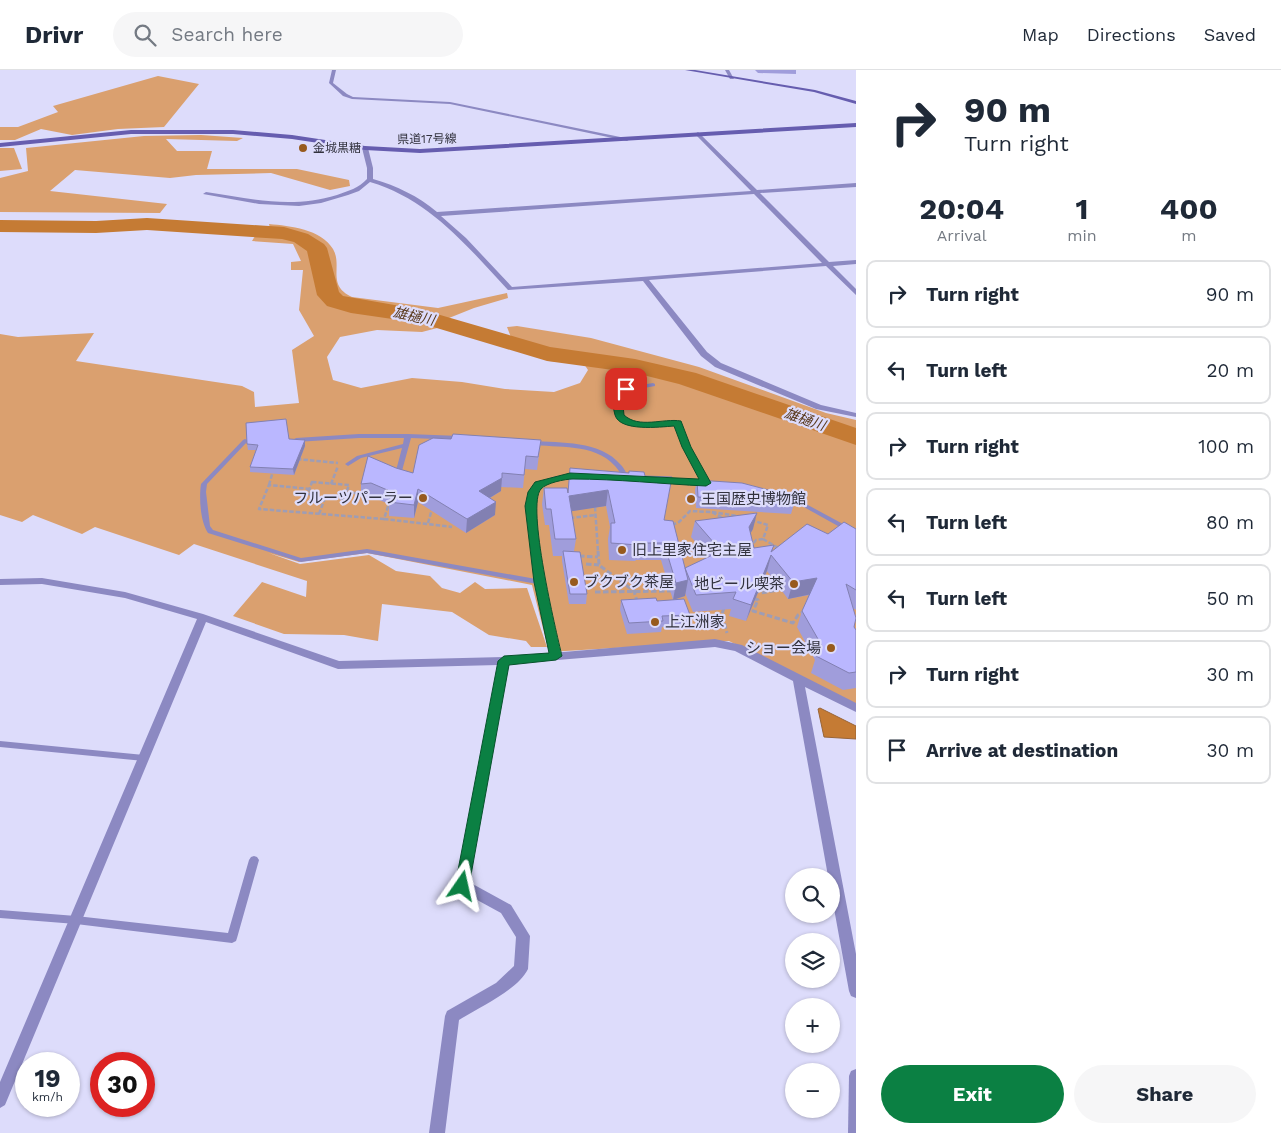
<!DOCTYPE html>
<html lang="en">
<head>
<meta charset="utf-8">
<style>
	body { margin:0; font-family:"Work Sans","Noto Sans JP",sans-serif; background:#f6f6f7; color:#1f2937; height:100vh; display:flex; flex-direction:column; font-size:19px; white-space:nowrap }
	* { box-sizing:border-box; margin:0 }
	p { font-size:16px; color:#747a83 }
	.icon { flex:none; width:28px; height:28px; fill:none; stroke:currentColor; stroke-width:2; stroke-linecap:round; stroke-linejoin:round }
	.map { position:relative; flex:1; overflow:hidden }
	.details { display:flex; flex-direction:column; background:#fff; width:425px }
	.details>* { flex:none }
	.top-card { background:#fff; color:#1f2937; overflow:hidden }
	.buttons { position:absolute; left:785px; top:798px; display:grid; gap:10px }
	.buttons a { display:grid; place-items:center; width:55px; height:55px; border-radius:50%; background:#fff; box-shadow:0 1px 4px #0004; font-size:25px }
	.speed { position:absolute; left:15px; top:982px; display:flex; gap:10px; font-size:25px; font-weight:700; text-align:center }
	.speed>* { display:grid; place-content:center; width:65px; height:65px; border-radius:50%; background:#fff; box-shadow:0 1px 4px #0004; line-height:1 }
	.speed small { font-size:12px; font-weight:400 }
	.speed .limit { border:8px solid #d22; background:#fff; color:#111 }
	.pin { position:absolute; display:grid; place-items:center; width:42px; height:42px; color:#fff; margin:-21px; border-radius:10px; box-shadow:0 2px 8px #0006 }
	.me { position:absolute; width:55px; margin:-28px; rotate:11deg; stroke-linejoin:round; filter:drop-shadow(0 0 4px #0008) }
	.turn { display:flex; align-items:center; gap:18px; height:105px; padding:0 25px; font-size:22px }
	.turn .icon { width:65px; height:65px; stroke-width:2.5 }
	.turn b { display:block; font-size:35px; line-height:42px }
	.eta { display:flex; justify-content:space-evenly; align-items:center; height:85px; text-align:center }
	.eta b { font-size:30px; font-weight:700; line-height:35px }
	.button { display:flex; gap:10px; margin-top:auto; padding:10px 25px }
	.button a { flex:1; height:58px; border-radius:30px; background:#0b8043; color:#fff; font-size:20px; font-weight:700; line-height:58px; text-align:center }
	.button a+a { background:#f6f6f7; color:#1f2937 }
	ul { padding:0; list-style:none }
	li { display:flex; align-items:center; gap:15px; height:68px; margin:0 10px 8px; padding:0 15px; border:2px solid #e0e1e3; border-radius:10px }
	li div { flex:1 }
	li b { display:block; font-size:19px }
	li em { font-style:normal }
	header { display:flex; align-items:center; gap:30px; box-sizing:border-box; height:70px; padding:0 25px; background:#fff; border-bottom:1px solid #e0e1e3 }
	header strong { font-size:24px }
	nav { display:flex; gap:28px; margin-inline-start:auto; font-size:18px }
	.search { width:350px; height:45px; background:#f6f6f7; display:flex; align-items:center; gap:12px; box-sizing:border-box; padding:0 18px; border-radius:28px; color:#747a83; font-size:19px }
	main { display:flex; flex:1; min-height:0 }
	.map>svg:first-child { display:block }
</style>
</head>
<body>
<header>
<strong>Drivr</strong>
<div class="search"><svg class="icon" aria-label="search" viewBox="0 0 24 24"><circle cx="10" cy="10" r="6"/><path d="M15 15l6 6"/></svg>Search here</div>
<nav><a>Map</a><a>Directions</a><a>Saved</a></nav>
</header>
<main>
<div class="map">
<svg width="856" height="1063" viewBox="0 0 856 1063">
	<rect width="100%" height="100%" fill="#dddcfb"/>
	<!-- green -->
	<g fill="#daa06f">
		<path d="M158 6 199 14 164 57 118 59 72 65 41 59 15 70H0V57H18L58 42 53 36Z"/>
		<path d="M201 65 243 68 237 71 166 69 177 81H212L207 99H297L349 110 350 116 330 120 271 103 196 105 170 108 75 100 50 121 167 134 160 143 0 142V108L28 101 26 78 144 66Z"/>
		<path d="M0 78H14L22 99 0 101Z"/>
		<path d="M269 154C290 156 321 159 333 179 343 196 326 215 352 227L438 238 507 223 508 228 474 238 449 248 441 257 422 262 377 260 340 267 327 287 333 310 361 318 412 308 462 312 505 319 554 322 580 313 588 300 584 294 549 291 512 270 507 257 517 256 591 268 699 297 826 343 856 350V635L729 571 549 582 532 515 367 483 299 492 269 483 300 494 369 485 396 501 430 506 442 518 460 523 475 512 485 519 527 518 547 577H531L526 571 489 565 452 542 382 534 378 571 344 565 284 564 233 546 262 512 306 527 307 511 194 474 179 485 95 457 82 464 33 445 22 452 0 445V264L18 267 94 263 76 291 242 316 254 322 255 337 299 333 292 280 314 266 299 240 303 200H291V192L301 191 293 174 252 171 255 166 273 165 306 168 301 163 270 158Z"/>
	</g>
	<!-- water -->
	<path fill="#c57b34" stroke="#996537" d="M820 638 856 656V669L824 667 818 639Z"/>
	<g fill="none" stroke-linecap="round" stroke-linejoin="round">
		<!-- river -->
		<path fill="#c57b34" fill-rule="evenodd" d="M147 148 284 157 308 164 324 174 327 178 339 222 343 226 423 240 550 277 635 289 696 303 856 358V375L679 314 635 303 547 291 420 253 351 243 327 236 317 225 307 181 294 172 282 169 147 160 96 163 0 162V150L96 151Z"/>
		<!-- path-far1 -->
		<g stroke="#9e9db5" stroke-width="2.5" stroke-dasharray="4.5 2" stroke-linecap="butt">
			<path d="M297 389 338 393"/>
			<path d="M312 412 349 415 344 429 313 427 308 423Z"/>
			<path d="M331 414 338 396"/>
			<path d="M269 415 273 401"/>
			<path d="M310 419 269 415 259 439 384 449 390 430"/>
			<path d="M347 423H364"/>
			<path d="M595 437 598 482"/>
			<path d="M712 442 738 446"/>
			<path d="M319 444 325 428"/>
			<path d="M570 448 595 445"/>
			<path d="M384 449 452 457"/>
			<path d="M751 450 768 455 763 469 756 470 752 475"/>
			<path d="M428 453 432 439"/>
			<path d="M672 455 679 452 690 441 712 442 724 449"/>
			<path d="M763 469 780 479"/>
		</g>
		<!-- path -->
		<g stroke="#9e9db5" stroke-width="3" stroke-dasharray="5.5 2.5" stroke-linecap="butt">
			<path d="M598 481 599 495 634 521 637 531"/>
			<path d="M579 486 598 487"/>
			<path d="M586 494 599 495"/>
			<path d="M755 519 761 523 778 520"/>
			<path d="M595 522 672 521"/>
			<path d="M753 528 758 530 753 541 793 553 798 545 803 542"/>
			<path d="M724 538 722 544 727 563"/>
		</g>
		<!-- lane -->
		<g fill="#8c89c2" fill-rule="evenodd">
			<path d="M653 313 655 314V316L628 321 620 326 622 345C640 358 660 350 680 352L689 377 710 413 709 414 661 412 658 410 661 408 701 411 683 377 676 355C656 356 632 360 616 346L615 324 624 318Z"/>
			<path d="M359 364H408L460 366 463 368 460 370 411 368 400 408 397 410 394 408 402 378 361 388 348 396 345 394 357 386 403 374 404 368H359L296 372 293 370 296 368Z"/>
			<path d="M245 369 247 370V372L207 414 206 422 210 456 213 460 301 488 367 479 536 509C533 489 522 437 531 420 538 407 568 403 581 405L582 406 581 407C568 410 547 408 538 420 525 440 554 559 560 586L559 588H553L552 586 537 514 367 483 301 492 208 463C200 451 199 427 201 414L243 370Z"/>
			<path d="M532 371C561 373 600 370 621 395 624 398 627 404 629 408L626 410 624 409C621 405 619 400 615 396 593 372 558 379 530 374V372Z"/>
			<path d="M786 427 806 434 856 461V466L802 436 784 430 783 429 784 428Z"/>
			<path d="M0 671 144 685 147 686 148 688 147 690 144 691 0 677Z"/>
			<path d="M254 786 257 787 259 790 237 868 236 871 232 873 76 854 0 848V840L76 846 228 863 249 790 251 787Z"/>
		</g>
		<!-- street -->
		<g fill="#8c89c2" fill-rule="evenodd">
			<path d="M332 0H336L333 13 347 24 353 27 450 32 630 69 627 71 450 34 352 29 343 26 329 13Z"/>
			<path d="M725 0H729L734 9H730Z"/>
			<path d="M698 62 757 120 856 113V117L760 123 829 192 856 190V194L833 196 856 219V225L826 196 649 210 707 282 721 293 821 335 856 343V347L816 339 715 297 701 286 643 211 508 220C468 177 429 129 370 112L359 121 348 125 321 133 299 136 259 134 203 124 206 122C252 129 291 139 337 125 348 121 359 118 367 109V98L362 78 365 76 368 78 373 98V109C397 116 418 126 437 142L751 121 696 65 695 64ZM754 124 822 193 512 217 466 168 441 146Z"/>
			<path d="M42 508 125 522 203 544 339 591 504 587 715 569 742 575 856 633V642L805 617 856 884V928L851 926 849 921 831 822V806H828L793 611 735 581 715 577 509 594 469 812 511 835 530 866 528 899C518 920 478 938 459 950L445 1063H429L445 946 447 941 496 913 514 896 516 867 501 843 457 819 456 815 498 595 338 599 206 552 5 1035 0 1038V1012L197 549 125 528 42 514 0 515V509Z"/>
			<path d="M856 999V1063H848L849 1006 851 1001Z"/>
		</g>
		<!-- secondary -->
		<g fill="#665daf" fill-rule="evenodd">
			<path d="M685 0H695L815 20 856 31V34L814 22Z"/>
			<path d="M856 53V57L420 83 365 80 292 69 233 64H131L0 77V73L131 60H233L292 65 365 76 420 79Z"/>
		</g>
	</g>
	<!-- wall -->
	<g fill="#a09ddb">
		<path d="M755 0H796V4L758 3Z"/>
		<path d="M289 369 305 370V376L294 405 250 402V397L256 380H248L247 374Z"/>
		<path d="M541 370 537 400 525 399 523 418 501 417V421L490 428 495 445 466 463 418 432 414 448 389 446V434L372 427H361V414L396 398 413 403Z"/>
		<path d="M645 406 685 498 709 487 691 467 695 451 753 459 750 463 754 478 774 475 772 481 828 464 856 459V540L853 538 854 557 856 560V618L843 620 811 603 815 590 797 557 802 541 809 525 788 529 767 501 746 551 729 546 731 539 693 542 685 523V526L673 530 661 490H636L635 491 609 490 608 469 610 457 606 436 571 441 576 469 574 481 587 524 586 534H569L562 491V486H553L549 455H545L542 434 544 418 568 422Z"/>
		<path d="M697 410 794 434 791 444 696 438 695 420Z"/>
		<path d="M621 530 657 531 690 545 687 555 662 557 661 562 627 564 620 540Z"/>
	</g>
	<!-- shaded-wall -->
	<g fill="#8280b2">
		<path d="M305 370V376L294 405 293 399Z"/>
		<path d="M502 408 501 421 478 435 479 421Z"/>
		<path d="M418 419V432L414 448V435Z"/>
		<path d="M608 420 606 436 567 442 569 426Z"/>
		<path d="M496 432 495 445 466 463 467 449Z"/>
		<path d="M757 443 753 459 745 473 749 457Z"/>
		<path d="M774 475 767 501 746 551 751 535Z"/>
		<path d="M817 508 812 524 788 529 793 512Z"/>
		<path d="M688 510 685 526 673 530 676 513Z"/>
	</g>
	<!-- building -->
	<g fill="#bab7ff" stroke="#8280b2">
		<path d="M286 349 289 369 305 370 293 399 250 397 258 375 247 374 246 353Z"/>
		<path d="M453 364 541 370 538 387 526 386 524 405 502 403V408L479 421 496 432 467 449 418 419 414 435 389 432 392 422 371 413 361 414 368 386 396 398 413 403 419 375 433 368 451 369Z"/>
		<path d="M570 398 629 403V401L644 402 645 406 672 407 664 450 673 451 685 498 721 481 695 451 757 443 749 457 754 478 774 475 771 482 807 454 828 464 844 452 856 459V520L846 514 856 548 854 557 856 560V602L849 603 816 586 822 576 802 541 817 508 793 512 771 485 751 535 733 529 736 522 696 525 685 498 688 510 676 513 664 473H638V475L611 473V453H615L608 420 569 426 576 469H555L551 439H546L544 418H567L568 423Z"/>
		<path d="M697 410 742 413 795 427 794 434 698 427Z"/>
		<path d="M563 481 580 482 587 524H570Z"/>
		<path d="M656 528 657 531 684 529 690 545 662 546 663 551 629 553 621 530Z"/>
	</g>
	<!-- route -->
	<path fill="#0b8043" stroke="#07532c" d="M623 317H629L631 319 622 326 624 345C639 359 663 348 681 351L691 377 711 413 706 416C662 414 617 409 573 409 565 409 546 413 541 419 526 435 556 561 562 586L556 590 509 595 469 816 467 820 462 822 457 820 455 816 498 591 504 586 549 583 534 512 525 436 528 422 535 412 570 403 699 409 682 377 674 356C660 357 620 362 615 345 613 339 613 331 613 325Z"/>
	<!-- markers -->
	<g fill="#975a1d" stroke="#dddcfb" stroke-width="2">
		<circle cx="303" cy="78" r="5"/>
		<circle cx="423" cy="428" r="5"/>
		<circle cx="691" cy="429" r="5"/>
		<circle cx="622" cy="480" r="5"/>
		<circle cx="574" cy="512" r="5"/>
		<circle cx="794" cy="514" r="5"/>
		<circle cx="655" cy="552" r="5"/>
		<circle cx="831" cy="578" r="5"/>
	</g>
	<g text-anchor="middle" stroke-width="4.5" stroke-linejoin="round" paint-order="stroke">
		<!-- far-street labels -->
		<g font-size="12" fill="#32323e" stroke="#dddcfb">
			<text transform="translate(427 69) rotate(-1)" y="4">県道17号線</text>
		</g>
		<!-- far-poi labels -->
		<g font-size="12" fill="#32323e" stroke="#dddcfb" text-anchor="start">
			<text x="313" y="82">金城黒糖</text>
		</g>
		<!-- far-water labels -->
		<g font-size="14" font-style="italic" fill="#59391c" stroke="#dddcfb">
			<text transform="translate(414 246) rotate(12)" y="5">雄樋川</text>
			<text transform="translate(805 349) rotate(19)" y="5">雄樋川</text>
		</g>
		<!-- poi labels -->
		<g font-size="15" fill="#32323e" stroke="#dddcfb" text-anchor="start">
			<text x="413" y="433" text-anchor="end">フルーツパーラー</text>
			<text x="701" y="434">王国歴史博物館</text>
			<text x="632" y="485">旧上里家住宅主屋</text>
			<text x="584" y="517">ブクブク茶屋</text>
			<text x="784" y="519" text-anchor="end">地ビール喫茶</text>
			<text x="665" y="557">上江洲家</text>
			<text x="821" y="583" text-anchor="end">ショー会場</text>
		</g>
	</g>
</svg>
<div class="buttons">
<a><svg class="icon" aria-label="search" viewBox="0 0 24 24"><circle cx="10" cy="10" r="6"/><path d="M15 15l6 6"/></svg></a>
<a><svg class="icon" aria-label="layers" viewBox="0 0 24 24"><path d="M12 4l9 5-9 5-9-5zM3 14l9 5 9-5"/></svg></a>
<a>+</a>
<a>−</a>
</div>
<div class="speed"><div>19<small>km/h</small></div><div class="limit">30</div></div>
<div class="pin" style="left:626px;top:319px;background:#d93025"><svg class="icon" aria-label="arrive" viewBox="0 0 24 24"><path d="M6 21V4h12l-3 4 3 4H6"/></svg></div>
<svg class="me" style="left:462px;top:816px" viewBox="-20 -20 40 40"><path d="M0-17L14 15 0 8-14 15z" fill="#0b8043" stroke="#fff" stroke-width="4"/></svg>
</div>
<section class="details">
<div class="top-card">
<div class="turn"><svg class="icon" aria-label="right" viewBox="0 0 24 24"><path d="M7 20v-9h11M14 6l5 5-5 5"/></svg><div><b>90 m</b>Turn right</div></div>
</div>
<div class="eta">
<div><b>20:04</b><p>Arrival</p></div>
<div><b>1</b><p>min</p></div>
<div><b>400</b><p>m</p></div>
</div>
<ul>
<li><svg class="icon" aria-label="right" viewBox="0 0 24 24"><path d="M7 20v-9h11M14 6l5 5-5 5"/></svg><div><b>Turn right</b></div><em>90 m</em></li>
<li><svg class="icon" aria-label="left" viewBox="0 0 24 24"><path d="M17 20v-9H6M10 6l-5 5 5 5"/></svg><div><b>Turn left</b></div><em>20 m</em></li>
<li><svg class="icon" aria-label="right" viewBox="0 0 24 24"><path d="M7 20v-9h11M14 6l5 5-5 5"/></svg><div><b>Turn right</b></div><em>100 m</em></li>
<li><svg class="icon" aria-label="left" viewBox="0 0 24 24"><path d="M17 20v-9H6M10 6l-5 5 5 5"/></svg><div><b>Turn left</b></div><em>80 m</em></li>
<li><svg class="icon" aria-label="left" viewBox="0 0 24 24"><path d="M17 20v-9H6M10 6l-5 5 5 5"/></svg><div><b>Turn left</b></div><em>50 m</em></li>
<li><svg class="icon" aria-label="right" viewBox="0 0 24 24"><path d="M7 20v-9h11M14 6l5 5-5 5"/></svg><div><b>Turn right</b></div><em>30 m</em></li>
<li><svg class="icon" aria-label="arrive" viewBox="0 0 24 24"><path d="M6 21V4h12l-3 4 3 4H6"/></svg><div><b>Arrive at destination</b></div><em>30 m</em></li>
</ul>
<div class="button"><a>Exit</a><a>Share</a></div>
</section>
</main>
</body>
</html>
